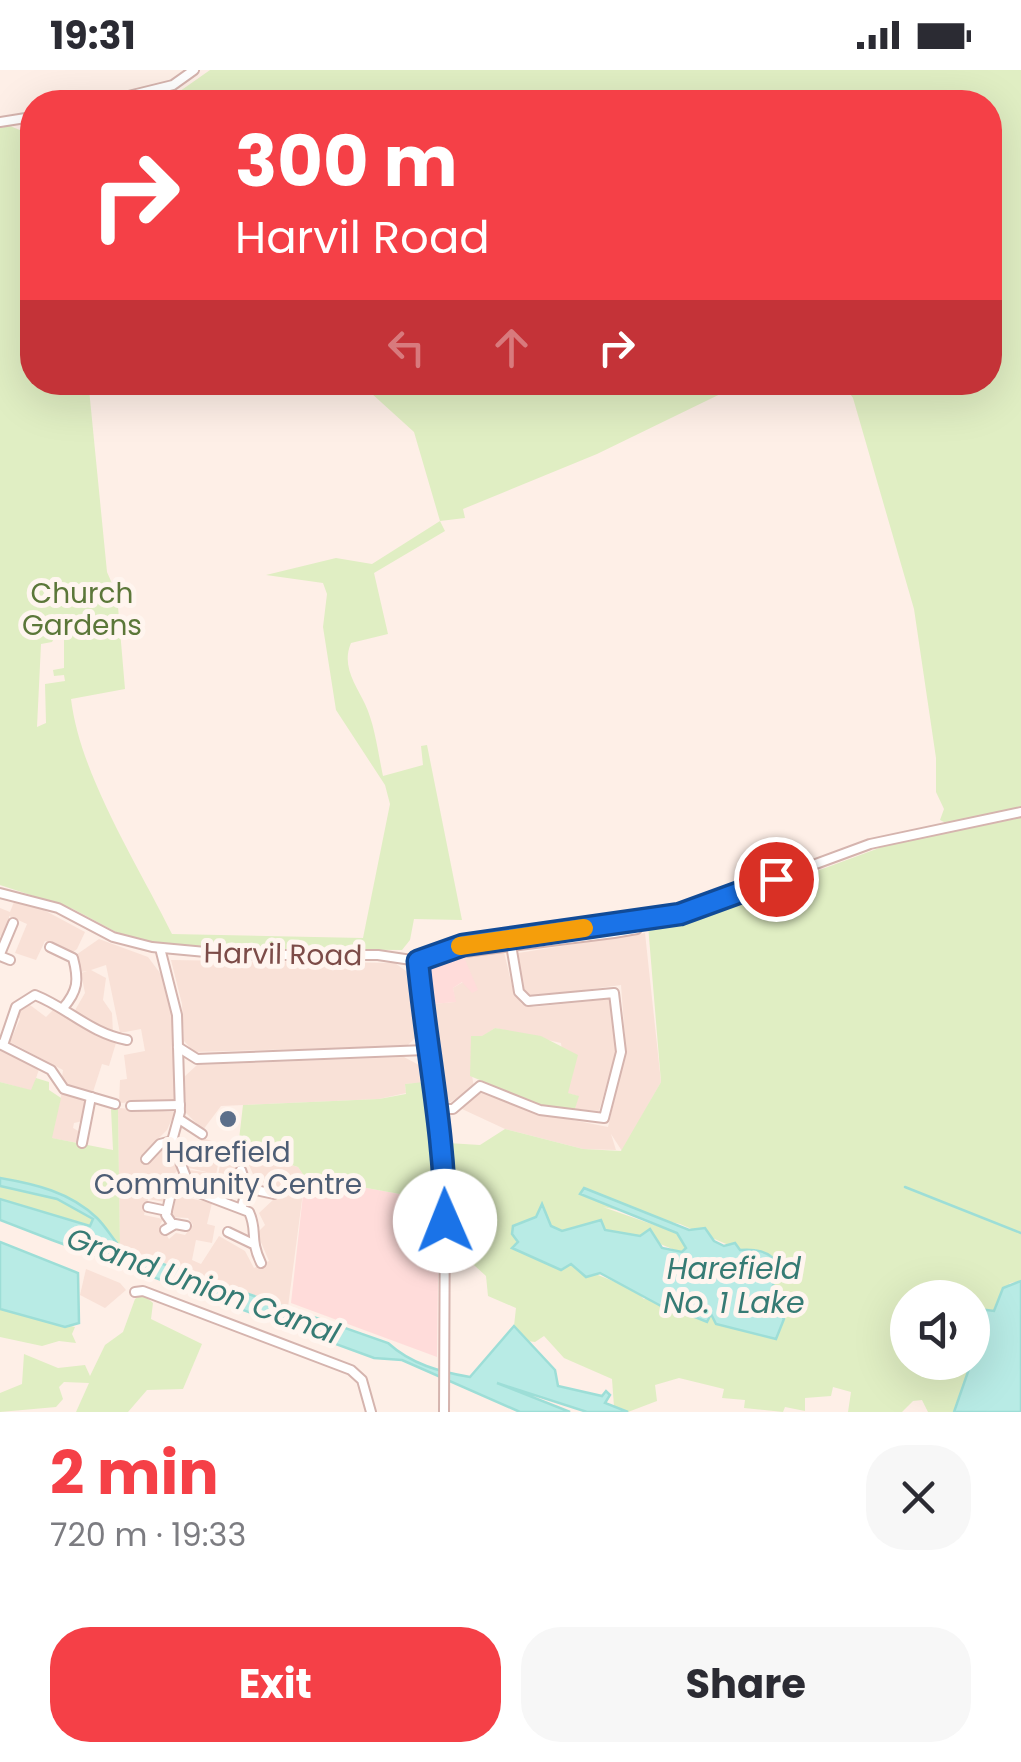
<!DOCTYPE html>
<html lang="en">
<head>
<meta charset="utf-8">
<style>
	body { margin:0; font-family:Poppins,sans-serif; background:#f7f7f7; color:#2b2b33; height:100vh; display:flex; flex-direction:column; font-size:38px; white-space:nowrap }
	* { box-sizing:border-box; margin:0 }
	p { font-size:32px; color:#7c7c81 }
	.icon { flex:none; width:55px; height:55px; fill:none; stroke:currentColor; stroke-width:2; stroke-linecap:round; stroke-linejoin:round }
	.map { position:relative; height:1342px; overflow:hidden }
	.panel { display:flex; flex-direction:column; background:#fff; flex:1 }
	.panel>* { flex:none }
	.top-card { position:absolute; left:20px; top:20px; width:982px; height:305px; border-radius:40px; box-shadow:0 10px 40px #0002; background:#f54047; color:#fff; overflow:hidden }
	.fabs { position:absolute; left:890px; top:1210px; display:grid; gap:20px }
	.fabs a { display:grid; place-items:center; width:100px; height:100px; border-radius:50%; background:#fff; box-shadow:0 10px 40px #0002; font-size:50px }
	.pin { position:absolute; display:grid; place-items:center; width:85px; height:85px; color:#fff; margin:-42px; border:5px solid #fff; border-radius:50%; box-shadow:0 2px 10px #0007 }
	.me { position:absolute; width:110px; margin:-55px; rotate:359deg; stroke-linejoin:round; filter:drop-shadow(0 0 8px #0008) }
	.turn { display:flex; align-items:center; gap:35px; height:210px; padding:0 50px; font-size:45px }
	.turn .icon { width:130px; height:130px; stroke-width:2.5 }
	.turn b { display:block; font-size:70px; line-height:85px }
	.lanes { display:flex; align-items:center; height:95px; padding:0 50px; background:#0003; justify-content:center; gap:50px; direction:ltr }
	.lanes .off { opacity:.35 }
	.round { display:grid; place-items:center; flex:none; width:105px; height:105px; border-radius:40px; background:#f7f7f7 }
	.overview { display:flex; align-items:center; justify-content:space-between; height:170px; padding:0 50px }
	h1 { font-size:60px; font-weight:700; line-height:75px; color:#f54047 }
	.action { display:flex; gap:20px; margin-top:auto; padding:20px 50px }
	.action a { flex:1; height:115px; border-radius:40px; background:#f54047; color:#fff; font-size:40px; font-weight:700; line-height:115px; text-align:center }
	.action a+a { background:#f7f7f7; color:#2b2b33 }
	.status { display:flex; justify-content:space-between; align-items:center; height:70px; padding:0 50px; background:#fff; direction:ltr }
	.status svg { height:28px; fill:currentColor }
	.map>svg:first-child { display:block }
</style>
</head>
<body>
<div class="status"><b>19:31</b><svg viewBox="0 0 49 12"><path d="M0 12V9h3v3zM5 12V6h3v6zM10 12V3h3v9zM15 12V0h3v12zM26 1h20v11H26zM47 4h2v5h-2z"/></svg></div>
<div class="map">
<svg width="1021" height="1342" viewBox="0 0 1021 1342">
	<rect width="100%" height="100%" fill="#feefe7"/>
	<!-- residential -->
	<g fill="#f9e1d7">
		<path d="M14 832 42 839 85 862 77 879 73 882 45 871 36 890 15 883 27 854 9 846V855L0 867V838L10 842Z"/>
		<path d="M645 863 661 1012 622 1081 611 1064 616 1080 583 1079 505 1059 462 1039 482 1020 537 1043 608 1057 626 982 621 915 532 927 523 918 518 883Z"/>
		<path d="M99 869 148 887 163 907 173 950 175 1030 119 1033 120 1010 127 1009 124 985 145 981 141 959 120 963 106 895 91 900 106 908 103 930 112 943 113 963 74 942 85 923 81 903 87 901 81 902 76 885Z"/>
		<path d="M504 882 514 924 522 934 534 937 610 929 617 979 599 1041 575 1039 578 1026 567 1023 561 973 495 958 483 966 471 1000 474 1017 449 1033 443 1021 432 934 455 932 453 918 463 912 464 887Z"/>
		<path d="M171 890 395 893 410 904 417 966 407 976 194 982 184 971 182 934Z"/>
		<path d="M26 932 46 947 53 940 116 973 109 996 102 994 92 1025 61 1015 63 1000 10 972 20 949 17 945Z"/>
		<path d="M0 979 39 999 32 1021 0 1012Z"/>
		<path d="M404 987 419 995 420 1013 405 1014 406 1023 379 1029 221 1036 203 1060 186 1043 184 1007 197 995Z"/>
		<path d="M62 1022 86 1032 83 1051 74 1053 73 1058 80 1062 78 1073 51 1068Z"/>
		<path d="M118 1038 175 1042 167 1060 140 1087 148 1094 166 1076 181 1097 172 1106 175 1110 165 1132 148 1129 144 1145 163 1149 160 1155 169 1169 176 1163 185 1165 193 1155 188 1148 171 1147 175 1125 212 1133 207 1154 215 1156 212 1173 196 1170 192 1190 201 1194 219 1166 245 1181 254 1198 269 1191 257 1163 265 1155 259 1143 274 1129 277 1116 256 1111 249 1095H239L234 1105 240 1127 214 1125 224 1075 298 1097 305 1107 288 1237 120 1177Z"/>
		<path d="M202 1068 222 1074 213 1120 204 1118 203 1123 194 1117 189 1100 211 1103 189 1098 188 1094 194 1092Z"/>
		<path d="M86 1199 120 1213 126 1220 105 1238 80 1225Z"/>
	</g>
	<!-- commercial -->
	<g fill="#ffdcda">
		<path d="M455 884 464 887 478 920 472 923 462 912 453 918 456 932 432 934 431 897Z"/>
		<path d="M305 1107 439 1131 437 1287 291 1233Z"/>
	</g>
	<!-- green -->
	<g fill="#e0eec3" fill-rule="evenodd">
		<path d="M210 0H1021V738L946 753 940 750 944 739 936 722V688L914 539 853 328 842 313 990 312V32H271L260 24 246 32H177L173 26Z"/>
		<path d="M10 56 32 65V312L212 313 89 319 107 502 117 525 125 619 71 629C80 705 138 795 172 864L363 868 390 734 385 715 336 640 323 557 327 524 323 513 266 505 336 488 372 494 440 451 414 362 360 313H743L597 384 463 439 465 448 440 451 445 461 374 503 388 564 351 573C341 596 356 615 365 634 375 655 378 683 383 706L423 695 421 676 427 675 462 850 414 849 410 870 402 880 171 878 116 862 73 839 0 815V58ZM57 563 64 565V598L53 600 54 606 64 605 65 611 45 614 46 653 37 657 41 574 52 572Z"/>
		<path d="M1021 748V1211L1010 1213 994 1241 975 1248 977 1276 973 1281 972 1228H908V1292L971 1293 954 1342H928L922 1330 913 1331 902 1342H837H848L851 1322 833 1317 831 1326 805 1328V1341L785 1337 783 1342 744 1338 745 1330 722 1328 724 1319 679 1308 655 1315 657 1331 628 1342 614 1337 612 1309 564 1288 544 1266 535 1272 527 1271 514 1256 516 1238 488 1226 486 1206 451 1174 448 1073 480 1075 505 1059 583 1079 621 1081 661 1012 648 855 703 843 890 774ZM603 1137 680 1154 740 1180 756 1179 776 1237 775 1269 716 1254 710 1244 707 1252 682 1229H644L635 1220 571 1194 560 1199 514 1179 524 1154 536 1147 562 1162 601 1150 605 1160 641 1166 682 1183 686 1178 677 1163Z"/>
		<path d="M495 958 541 966 578 985 568 1023 579 1026 574 1042 547 1038 470 1006 471 966H482Z"/>
		<path d="M36 1008 49 1012V1020L61 1028 52 1068 113 1080 111 1039 118 1038 120 1177C81 1132 59 1119 0 1108V1012L31 1020Z"/>
		<path d="M424 1012 439 1099V1131L305 1107 298 1097 238 1078 243 1035 379 1029 406 1024 405 1014Z"/>
		<path d="M0 1116 57 1129 91 1146 93 1154C81 1159 18 1135 0 1129Z"/>
		<path d="M142 1224 153 1233 151 1249 202 1274 183 1319 147 1320 128 1342H76L89 1313 64 1312 59 1317 63 1329 56 1337 0 1342V1323L22 1314 24 1284 58 1298 85 1295 90 1306 105 1275 123 1262 135 1229Z"/>
		<path d="M0 1239 75 1257 72 1264 76 1273 59 1271 42 1276 0 1267Z"/>
	</g>
	<!-- water -->
	<g fill="#b8ebe5" stroke="#9dded7" stroke-width="2.5">
		<path d="M0 1108C35 1114 70 1122 97 1148 107 1158 113 1170 123 1180L388 1273C411 1294 440 1302 470 1307L514 1256 555 1300 558 1316 602 1326 606 1321 610 1325 605 1333 628 1342H587L497 1313 570 1342H520L402 1290 374 1288 52 1170 0 1150V1129L90 1156 93 1149 57 1129 0 1116Z"/>
		<path d="M584 1118 689 1160 705 1158 714 1171 724 1176 735 1173 740 1180C754 1179 769 1180 778 1194L768 1203 774 1211 772 1220 784 1234 777 1238 784 1249 776 1269 716 1254 711 1244 707 1252 682 1242 681 1229 668 1227 661 1236 600 1203 586 1207 571 1194 561 1200 512 1178 518 1172 512 1164 513 1156 536 1147 542 1134 551 1156 562 1161 601 1150 605 1160 640 1166 650 1159 662 1178 682 1182 686 1178 677 1163 580 1124Z"/>
		<path d="M0 1172 78 1203 79 1253 65 1257 0 1239Z"/>
		<path d="M1021 1211V1342H954L977 1276 978 1239 994 1241 1003 1218Z"/>
	</g>
	<g fill="none" stroke-linecap="round" stroke-linejoin="round">
		<!-- stream -->
		<path stroke="#9dded7" stroke-width="2.5" d="M905 1117 1021 1163"/>
		<!-- minor casing -->
		<g stroke="#d5b4ae" stroke-width="12">
			<g id="minor">
				<path d="M104 32 173 15 194 0"/>
				<path d="M0 52 32 47"/>
				<path d="M0 823 58 838 113 867 152 877 238 885H378L418 891 463 875 680 844 870 774 1021 742"/>
				<path d="M463 875 465 882 614 863 637 859 639 850"/>
				<path d="M50 877 73 888C79 910 78 921 63 938"/>
				<path d="M160 878 177 945 180 1042 172 1071"/>
				<path d="M0 884 13 853"/>
				<path d="M0 886 10 890"/>
				<path d="M418 891 445 1119 444 1342"/>
				<path d="M0 974 51 1000 64 1019 115 1034"/>
				<path d="M3 975 16 937 35 925C68 938 90 963 127 970"/>
				<path d="M178 977 197 989 426 980"/>
				<path d="M131 1036 180 1035"/>
				<path d="M434 1039H453L480 1016 540 1040 604 1048 621 982 614 923 528 931 519 922 510 869"/>
				<path d="M179 1049 202 1064"/>
				<path d="M172 1071 191 1120 249 1142C258 1161 249 1168 261 1193"/>
				<path d="M82 1073 91 1027"/>
				<path d="M146 1089 160 1074 172 1071"/>
				<path d="M241 1100 247 1118"/>
				<path d="M242 1136 247 1118 274 1124"/>
				<path d="M148 1137 167 1141"/>
				<path d="M173 1155 166 1145 172 1119 186 1110"/>
				<path d="M165 1160 175 1154 186 1156"/>
				<path d="M228 1162 251 1173"/>
				<path d="M135 1222 143 1221 351 1300 362 1310 371 1342"/>
			</g>
		</g>
		<!-- minor -->
		<use href="#minor" stroke="#fff" stroke-width="8"/>
	</g>
	<g fill="none" stroke-linecap="round" stroke-linejoin="round">
		<!-- route casing -->
		<g stroke="#114b97" stroke-width="25">
			<path id="route" d="M445 1151C445 1065 426 977 418 891L463 875 680 844 776 809"/>
		</g>
		<!-- route -->
		<use href="#route" stroke="#1a73e8" stroke-width="18"/>
		<!-- slow -->
		<path stroke="#f59e0b" stroke-width="18" d="M460 876 584 858"/>
	</g>
	<!-- markers -->
	<circle fill="#5c6f8a" stroke="#fff5ef" stroke-width="4" cx="228" cy="1049" r="10"/>
	<g text-anchor="middle" stroke-width="10" stroke-linejoin="round" paint-order="stroke">
		<!-- park labels -->
		<g font-size="28" fill="#5b7739" stroke="#fff5ef">
			<text x="82" y="533">Church<tspan x="82" dy="32">Gardens</tspan></text>
		</g>
		<!-- street labels -->
		<g font-size="28" fill="#7c4c48" stroke="#fff5ef">
			<text transform="translate(283 884) rotate(1)" y="10">Harvil Road</text>
		</g>
		<!-- service labels -->
		<g font-size="28" fill="#4e5e75" stroke="#fff5ef">
			<text x="228" y="1092">Harefield<tspan x="228" dy="32">Community Centre</tspan></text>
		</g>
		<!-- water labels -->
		<g font-size="30" font-style="italic" fill="#367b74" stroke="#fff5ef">
			<text x="734" y="1209">Harefield<tspan x="734" dy="34">No. 1 Lake</tspan></text>
			<text transform="translate(203 1216) rotate(20)" y="10">Grand Union Canal</text>
		</g>
	</g>
</svg>
<div class="fabs">
<a><svg class="icon" aria-label="sound" viewBox="0 0 24 24"><path d="M4 9h4l5-4v14l-5-4H4zM17 9q2 3 0 6"/></svg></a>
</div>
<div class="pin" style="left:776px;top:809px;background:#d93025"><svg class="icon" aria-label="arrive" viewBox="0 0 24 24"><path d="M6 21V4h12l-3 4 3 4H6"/></svg></div>
<svg class="me" style="left:445px;top:1151px" viewBox="-20 -20 40 40"><circle r="19" fill="#fff"/><path d="M0-13L10 11 0 6-10 11z" fill="#1a73e8"/></svg>
<div class="top-card">
<div class="turn"><svg class="icon" aria-label="right" viewBox="0 0 24 24"><path d="M7 20v-9h11M14 6l5 5-5 5"/></svg><div><b>300 m</b>Harvil Road</div></div>
<div class="lanes"><svg class="icon off" aria-label="left" viewBox="0 0 24 24"><path d="M17 20v-9H6M10 6l-5 5 5 5"/></svg><svg class="icon off" aria-label="ahead" viewBox="0 0 24 24"><path d="M12 20V5M6 11l6-6 6 6"/></svg><svg class="icon" aria-label="right" viewBox="0 0 24 24"><path d="M7 20v-9h11M14 6l5 5-5 5"/></svg></div>
</div>
</div>
<section class="panel">
<div class="overview"><div><h1>2 min</h1><p>720 m · 19:33</p></div><a class="round"><svg class="icon" aria-label="close" viewBox="0 0 24 24"><path d="M6 6l12 12M18 6L6 18"/></svg></a></div>
<div class="action"><a>Exit</a><a>Share</a></div>
</section>
</body>
</html>
